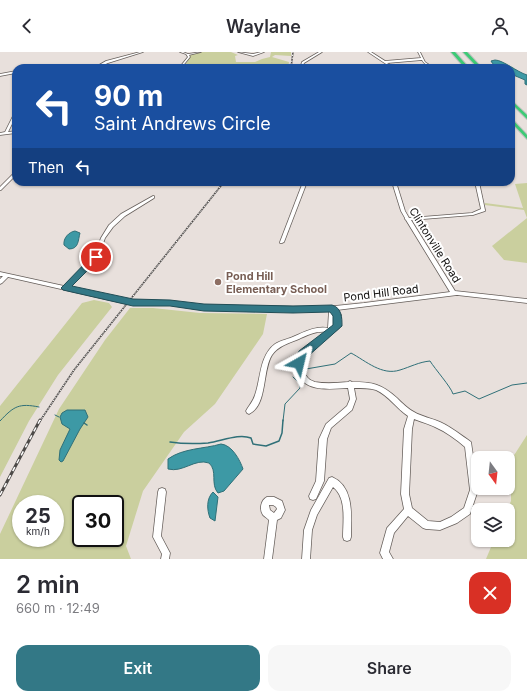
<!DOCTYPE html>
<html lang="en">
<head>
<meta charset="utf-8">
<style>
	body { margin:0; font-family:Inter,sans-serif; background:#f7f7f7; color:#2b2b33; height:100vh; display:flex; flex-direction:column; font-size:15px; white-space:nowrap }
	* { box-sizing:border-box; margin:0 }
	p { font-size:13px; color:#7c7c81 }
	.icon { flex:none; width:22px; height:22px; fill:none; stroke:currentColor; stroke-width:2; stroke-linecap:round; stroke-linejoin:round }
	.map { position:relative; height:507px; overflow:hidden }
	.side { display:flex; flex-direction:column; background:#fff; flex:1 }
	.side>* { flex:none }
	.hud { position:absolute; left:12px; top:12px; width:503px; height:122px; border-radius:12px; box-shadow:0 1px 3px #0004; background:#1a4fa0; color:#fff; overflow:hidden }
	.needle { width:26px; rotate:165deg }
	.controls { position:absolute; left:471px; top:399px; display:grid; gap:8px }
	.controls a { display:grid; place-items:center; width:44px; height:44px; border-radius:8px; background:#fff; box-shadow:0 1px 3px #0004; font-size:20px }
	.speed { position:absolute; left:12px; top:443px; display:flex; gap:8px; font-size:20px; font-weight:700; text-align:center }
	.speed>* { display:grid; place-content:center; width:52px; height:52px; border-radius:50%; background:#fff; box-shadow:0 1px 3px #0004; line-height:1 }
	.speed small { font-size:10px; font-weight:400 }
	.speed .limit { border:2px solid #111; border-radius:6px; background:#fff; color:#111 }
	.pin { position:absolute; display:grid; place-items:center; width:34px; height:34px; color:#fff; margin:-17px; border:2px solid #fff; border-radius:50%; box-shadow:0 1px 4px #0007 }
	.me { position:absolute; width:44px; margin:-22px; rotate:37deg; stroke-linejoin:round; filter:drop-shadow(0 0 3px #0008) }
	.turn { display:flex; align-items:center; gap:14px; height:84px; padding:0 16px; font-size:18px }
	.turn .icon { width:52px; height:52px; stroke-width:2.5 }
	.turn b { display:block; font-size:28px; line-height:34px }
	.then { display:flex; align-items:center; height:38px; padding:0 16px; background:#0003; gap:8px; font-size:15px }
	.round { display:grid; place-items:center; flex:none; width:42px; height:42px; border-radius:12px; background:#f7f7f7 }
	.summary { display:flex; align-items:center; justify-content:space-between; height:68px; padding:0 16px }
	h1 { font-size:24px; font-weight:600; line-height:30px }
	.button { display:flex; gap:8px; margin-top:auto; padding:8px 16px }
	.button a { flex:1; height:46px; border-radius:12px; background:#337886; color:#fff; font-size:16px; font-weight:600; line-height:46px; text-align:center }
	.button a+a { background:#f7f7f7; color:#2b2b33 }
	header { display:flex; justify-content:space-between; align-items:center; height:52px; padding:0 16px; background:#fff; font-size:18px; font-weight:600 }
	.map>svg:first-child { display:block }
</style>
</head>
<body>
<header><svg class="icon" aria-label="back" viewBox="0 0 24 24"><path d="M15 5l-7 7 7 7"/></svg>Waylane<svg class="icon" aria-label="person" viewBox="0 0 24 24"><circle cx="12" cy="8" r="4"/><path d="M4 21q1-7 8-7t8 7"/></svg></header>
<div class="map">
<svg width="527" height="507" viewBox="0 0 527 507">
	<rect width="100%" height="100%" fill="#e8e0dc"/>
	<!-- green -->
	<g fill="#cacf9e" fill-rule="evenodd">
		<path d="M201 0H231L238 3 235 4 236 10H255L262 7 270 5 271 0H291V4L275 3 272 5 289 10 288 16H183L190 5V3Z"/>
		<path d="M527 131V166L524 158 485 153V151L523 156 515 132Z"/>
		<path d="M527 166V211L504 208 492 194Z"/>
		<path d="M94 248 109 251 112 255 58 323 29 369 0 425V354L82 251Z"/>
		<path d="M130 256H153L200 261 267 262 263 282 215 352 184 380 143 439 126 494 131 507H0V482L59 357 105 288ZM21 452H55V486H21ZM81 452H115V486H81Z"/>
		<path d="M527 383V507H486L494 488H508L507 458 511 449V408Z"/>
	</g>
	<!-- water -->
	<g fill="#3d99a5" stroke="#307078">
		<path d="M495 8C503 8 517 20 527 23V33L525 32V28L511 22V16C503 16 495 17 491 9Z"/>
		<path d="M75 179 80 181C78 188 79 197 69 197L64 193C63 186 69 180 75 179Z"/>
		<path d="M67 358H85L88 365 80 377 63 409 61 410 59 408 60 398 70 377 62 372 60 365 62 361Z"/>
		<path d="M221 392C232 393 240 408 243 417L224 439 218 441C210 432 218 419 209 411 195 406 183 421 168 417V407C183 396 204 397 221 392Z"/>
		<path d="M213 440 218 445 215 469 210 466C207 458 206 447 213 440Z"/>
	</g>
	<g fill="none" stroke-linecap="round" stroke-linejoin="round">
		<!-- stream-far1 -->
		<g stroke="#307078" stroke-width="1">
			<path d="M306 317 335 312 351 301C366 309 382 324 400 318 410 315 419 310 430 309 435 317 451 335 453 342L465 339 479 347 512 333 527 331"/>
			<path d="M55 363 59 365"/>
			<path d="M0 369C14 354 19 351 39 355"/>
			<path d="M283 369 285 352 300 336 299 331 293 325"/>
		</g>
		<!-- stream -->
		<g stroke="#307078" stroke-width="1.5">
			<path d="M84 371 87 373"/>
			<path d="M170 390C183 392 195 392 208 391 222 389 239 381 251 386L253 392 266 394 279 389 282 381 283 368"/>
		</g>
		<!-- minor casing -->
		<g stroke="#665f5b" stroke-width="1.5">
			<g id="minor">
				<path d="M140 0H143L108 11 97 16H94L106 9Z"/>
				<path d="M180 0H183L188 2 201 0 189 3 190 5 181 16H179L188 5 186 2Z"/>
				<path d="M238 0 253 2 261 0H264L253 4Z"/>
				<path d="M319 0H322L304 11 302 16H300L302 10Z"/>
				<path d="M368 0H371L385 9 421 6 418 0H420L425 10 434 16C430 16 424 12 422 8L387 11 395 16H392Z"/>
				<path d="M16 19V21L0 24V22Z"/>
				<path d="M15 60H16V64L8 80 16 79V81L0 83V81L5 80Z"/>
				<path d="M15 120H16V123L1 138H0V135Z"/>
				<path d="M303 130H307L284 190 282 191H280V190Z"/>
				<path d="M392 130H396L405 159 409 166 472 161 481 157 475 130H479L485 158V159L473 163 411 168 455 239 527 247V251L457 243 337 258 341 263 339 276 305 304C301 313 303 327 315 330 326 332 337 331 348 330L350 329 352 330C373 330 381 332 397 346 402 351 408 357 414 360 422 365 432 366 440 370 451 375 461 383 471 390L478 438 470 462 457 471 440 478 426 477 423 476 408 464 394 481 389 500 393 507H383L380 501 387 476 404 457 401 442 404 377 408 364C397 357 388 343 376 338 369 336 361 336 354 336L356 347 352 358 331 376 327 387 324 429 316 447 313 448 310 447 309 444 316 429 319 387 326 372 347 354 350 347 348 336C330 337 302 341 297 318 296 312 298 304 301 300 307 294 319 286 326 280 316 279 308 283 299 287 289 291 278 294 272 303 262 318 268 353 249 362L247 361 246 359C249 353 253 350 255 343 261 327 259 304 275 292 281 288 289 287 295 284 306 279 316 274 328 276L329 259 196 257 170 253 127 252 8 225 2 231 0 232V227L3 224H0V220L64 234 94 204 101 186 109 173 121 162 153 144H154V146L125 164 113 175 105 186 98 206 70 235 127 248 170 249 196 253 325 255 364 251 450 240 406 168 405 167V166L401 159ZM334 262 335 263 333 274ZM414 367C421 370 429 372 435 375 446 380 456 387 465 395L470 438 464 456 451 465 440 470 428 469 412 456 409 442 412 377Z"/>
				<path d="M332 425C355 435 351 465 351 485L350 488 347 489 344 488 343 485C343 469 347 446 333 435L317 463 312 478 310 507H302L304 478 311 458 329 426Z"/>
				<path d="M162 436 165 437 166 440 161 484 170 501 169 507H161L162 502 153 485 158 440 159 437Z"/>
				<path d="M267 445H274L282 449 285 458 281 466 277 468 272 507H264L269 468C267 466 265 465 263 463 259 457 261 448 267 445ZM269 453H273L276 455 277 457 274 461 270 458Z"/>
			</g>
		</g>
		<!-- highway casing -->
		<g stroke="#c1c1c0" stroke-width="2">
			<g id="highway">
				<path d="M451 0H455L469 16H465Z"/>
				<path d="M463 0H467L482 16H478Z"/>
				<path d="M511 48 527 63V67L511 51Z"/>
				<path d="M511 66 527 83V87L511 70Z"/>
			</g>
		</g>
		<!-- minor -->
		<use href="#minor" fill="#fff" fill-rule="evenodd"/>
		<!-- highway -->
		<use href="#highway" fill="#3dca75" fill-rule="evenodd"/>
		<!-- rail-far1 casing -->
		<g stroke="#4d4a48" stroke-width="1.5">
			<g id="rail-far1">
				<path d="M291 16 293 0"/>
				<path d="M40 369 74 318 224 130"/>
			</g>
		</g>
		<!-- rail casing -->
		<g stroke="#4d4a48" stroke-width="3">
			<path id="rail" d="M0 443 40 368"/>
		</g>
		<!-- rail-far1 -->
		<use href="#rail-far1" stroke="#fff" stroke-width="1" stroke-dasharray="1.5" stroke-linecap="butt"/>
		<!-- rail -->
		<use href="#rail" stroke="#fff" stroke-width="1.5" stroke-dasharray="4.5" stroke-linecap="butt"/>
	</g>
	<!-- route -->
	<path fill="#337886" stroke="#214e57" d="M96 202 99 203V207L72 234 133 247 170 248 204 252 293 254 332 253C342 256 342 266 342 274L307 305 302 314 299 316 295 314 294 311 299 299 333 273V264L330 260 293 261 204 259 170 254H133L63 238 61 236 63 234 93 203Z"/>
	<!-- markers -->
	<circle fill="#8d6e63" stroke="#fff" stroke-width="1.5" cx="218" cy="230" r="4"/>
	<g text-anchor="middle" stroke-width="4" stroke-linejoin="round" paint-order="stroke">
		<!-- street labels -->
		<g font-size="11" fill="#110f0e" stroke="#fff">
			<text transform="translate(435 193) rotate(58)" y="4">Clintonville Road</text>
			<text transform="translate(381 241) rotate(-7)" y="4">Pond Hill Road</text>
		</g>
		<!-- education labels -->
		<g font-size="11" font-weight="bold" fill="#785e54" stroke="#fff" text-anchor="start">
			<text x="226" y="228">Pond Hill<tspan x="226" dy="13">Elementary School</tspan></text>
		</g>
	</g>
</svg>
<div class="controls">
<a><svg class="needle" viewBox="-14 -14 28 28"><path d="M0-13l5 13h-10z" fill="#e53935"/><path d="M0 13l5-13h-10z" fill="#7c7c81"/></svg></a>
<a><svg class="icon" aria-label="layers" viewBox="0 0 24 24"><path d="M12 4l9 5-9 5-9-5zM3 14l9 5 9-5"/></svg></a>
</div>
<div class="speed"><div>25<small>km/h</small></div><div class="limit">30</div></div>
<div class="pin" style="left:96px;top:205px;background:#d93025"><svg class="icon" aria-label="arrive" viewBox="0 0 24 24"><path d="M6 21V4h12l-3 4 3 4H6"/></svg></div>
<svg class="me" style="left:299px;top:311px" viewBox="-20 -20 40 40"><path d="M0-17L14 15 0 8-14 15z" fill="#337886" stroke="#fff" stroke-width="4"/></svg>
<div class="hud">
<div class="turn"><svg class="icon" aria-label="left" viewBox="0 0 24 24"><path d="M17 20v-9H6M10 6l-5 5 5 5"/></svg><div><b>90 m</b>Saint Andrews Circle</div></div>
<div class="then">Then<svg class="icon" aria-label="left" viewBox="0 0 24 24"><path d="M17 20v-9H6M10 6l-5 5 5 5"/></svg></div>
</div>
</div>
<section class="side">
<div class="summary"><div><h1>2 min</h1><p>660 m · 12:49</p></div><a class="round" style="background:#d93025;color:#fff"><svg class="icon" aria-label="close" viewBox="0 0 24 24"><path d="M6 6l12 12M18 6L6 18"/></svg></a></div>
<div class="button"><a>Exit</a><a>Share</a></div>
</section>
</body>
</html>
